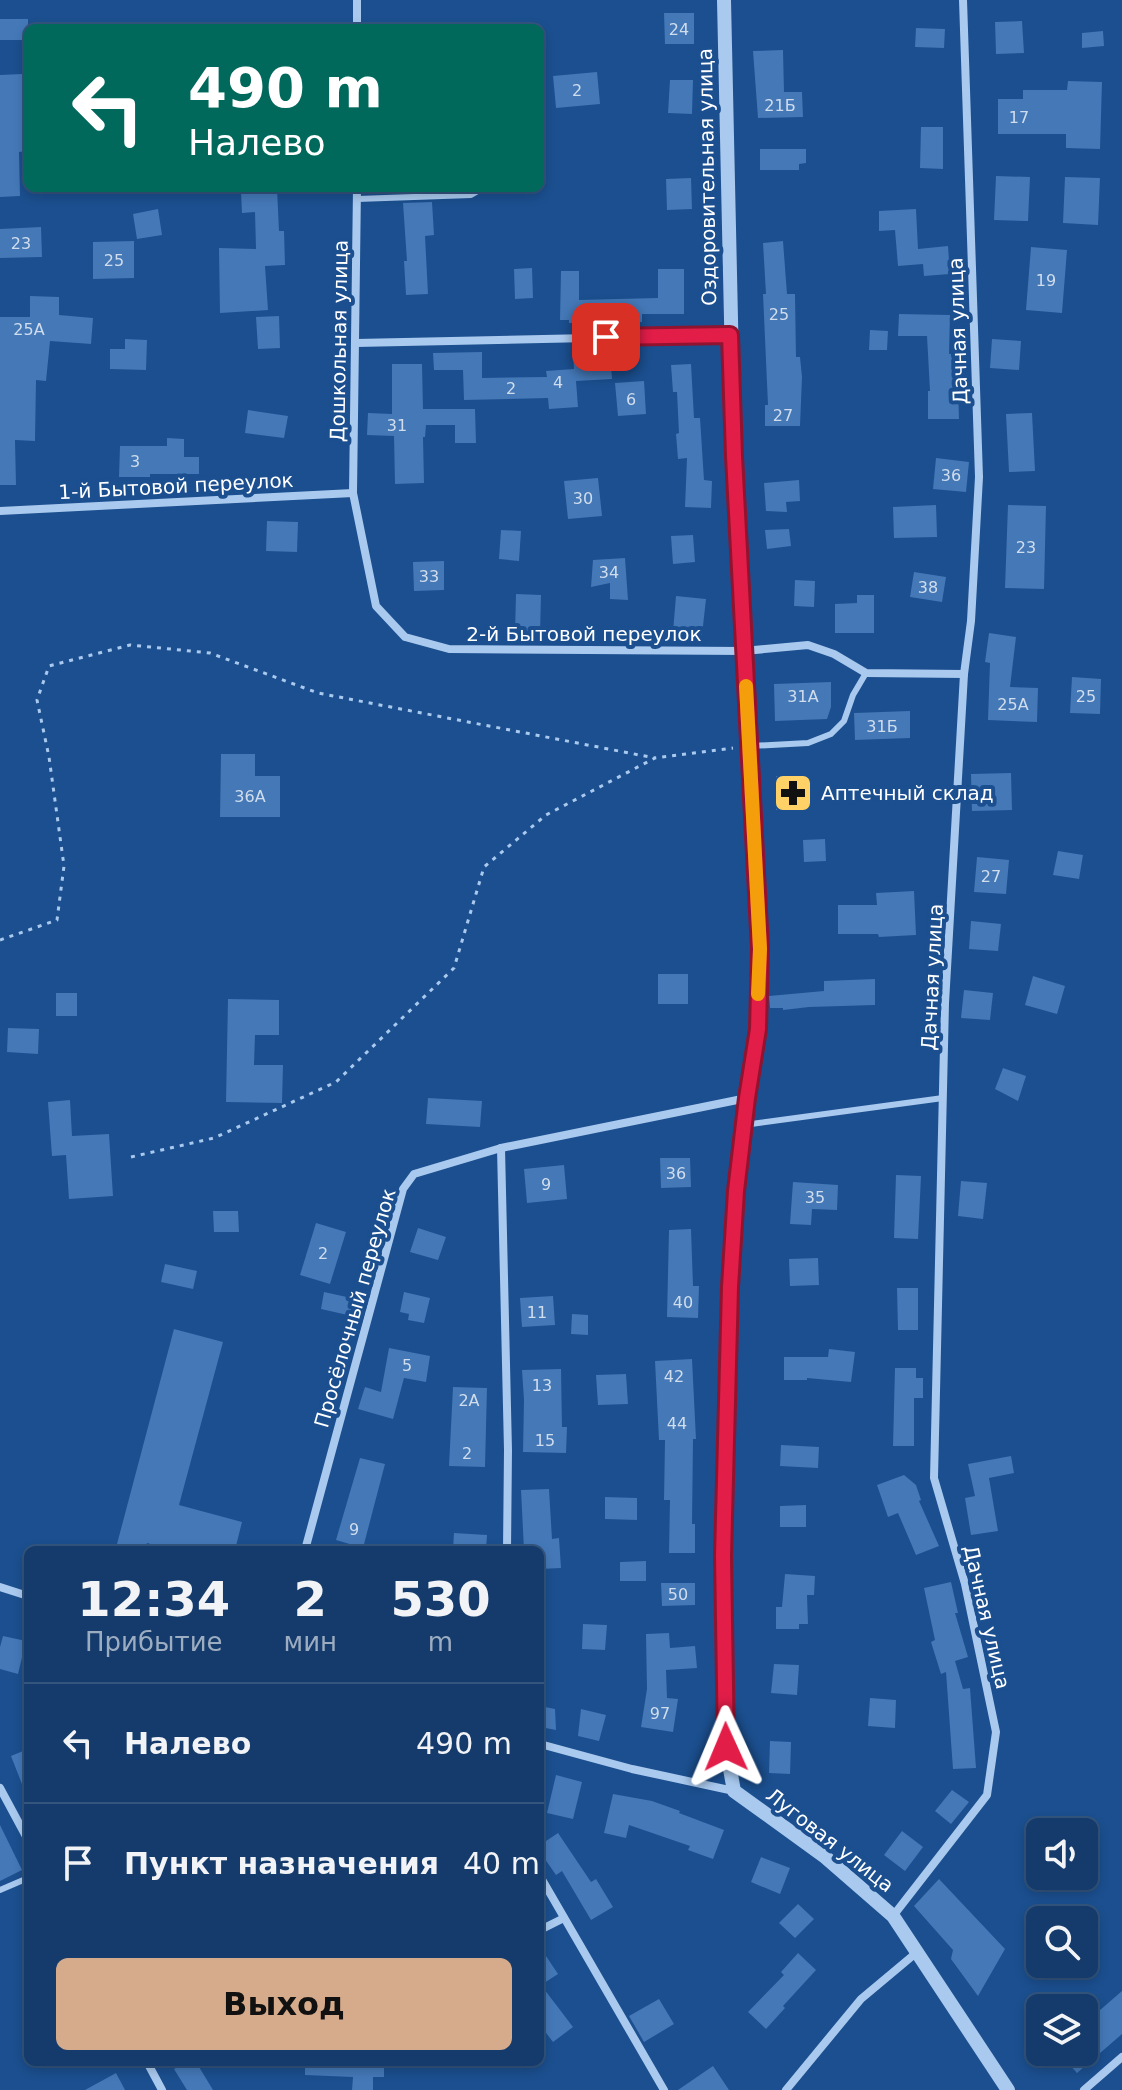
<!DOCTYPE html>
<html lang="ru">
<head>
<meta charset="utf-8">
<style>
	body { margin:0; font-family:"DejaVu Sans",sans-serif; background:#214673; color:#f1f3f6; height:100vh; display:flex; flex-direction:column; font-size:30px; white-space:nowrap }
	* { box-sizing:border-box; margin:0 }
	p { font-size:26px; color:#9dadc1 }
	.icon { flex:none; width:44px; height:44px; fill:none; stroke:currentColor; stroke-width:2; stroke-linecap:round; stroke-linejoin:round }
	.map { position:relative; flex:1; overflow:hidden }
	.sheet { position:absolute; left:24px; top:1546px; width:520px; height:520px; display:flex; flex-direction:column; background:#143b6b; border-radius:12px; box-shadow:0 4px 12px #0003,0 0 0 2px #33557e }
	.sheet>* { flex:none }
	.guide { position:absolute; left:24px; top:24px; width:520px; height:168px; border-radius:12px; box-shadow:0 4px 12px #0003,0 0 0 2px #33557e; background:#00695c; color:#fff; overflow:hidden }
	.controls { position:absolute; left:1026px; top:1818px; display:grid; gap:16px }
	.controls a { display:grid; place-items:center; width:72px; height:72px; border-radius:12px; background:#143b6b; box-shadow:0 4px 12px #0003,0 0 0 2px #33557e; font-size:40px }
	.pin { position:absolute; display:grid; place-items:center; width:68px; height:68px; color:#fff; margin:-34px; border-radius:16px; box-shadow:0 4px 12px #0006 }
	.me { position:absolute; width:88px; margin:-44px; rotate:359deg; stroke-linejoin:round; filter:drop-shadow(0 0 6px #0008) }
	.turn { display:flex; align-items:center; gap:28px; height:168px; padding:0 32px; font-size:36px }
	.turn .icon { width:104px; height:104px; stroke-width:2.5 }
	.turn b { display:block; font-size:56px; line-height:68px }
	.eta { display:flex; justify-content:space-evenly; align-items:center; height:136px; text-align:center }
	.eta b { font-size:48px; font-weight:700; line-height:56px }
	.action { display:flex; gap:16px; margin-top:auto; padding:16px 32px }
	.action a { flex:1; height:92px; border-radius:12px; background:#d6ab8b; color:#111; font-size:32px; font-weight:700; line-height:92px; text-align:center }
	ul { padding:0; list-style:none }
	li { display:flex; align-items:center; gap:24px; height:120px; padding:0 32px; border-top:2px solid #33557e }
	li div { flex:1 }
	li b { display:block; font-size:30px }
	li em { font-style:normal }
	.map>svg:first-child { display:block }
</style>
</head>
<body>
<div class="map">
<svg width="1122" height="2090" viewBox="0 0 1122 2090">
	<rect width="100%" height="100%" fill="#1b4f8f"/>
	<!-- building -->
	<g fill="#4478b7">
		<path d="M664 13H694V44H665Z"/>
		<rect x="0" y="19" width="28" height="21"/>
		<path d="M1022 21 1024 53 996 54 995 22Z"/>
		<path d="M916 28 945 29 944 48 915 47Z"/>
		<path d="M1103 31 1104 46 1082 48V33Z"/>
		<path d="M783 50 784 92H802L803 117 758 118 753 51Z"/>
		<path d="M597 72 600 104 556 108 553 76Z"/>
		<path d="M22 74 26 151 19 152 20 196 0 197V75Z"/>
		<path d="M670 80H693L692 114 668 113Z"/>
		<path d="M1068 81 1102 82 1100 149 1066 148V134H998V99H1023V90H1067Z"/>
		<path d="M921 127H943V169L920 168Z"/>
		<path d="M760 149H806V163L799 164V170H760Z"/>
		<path d="M996 176 1030 177 1028 221 994 220Z"/>
		<path d="M1065 177 1100 178 1098 225 1063 223Z"/>
		<path d="M691 178 692 209 667 210 666 179Z"/>
		<path d="M256 188H277L279 231H284L285 265 265 266 268 310 220 313 219 248 256 249 255 212 242 213 241 192 257 191Z"/>
		<path d="M432 202 434 235 425 236 428 294 406 295 404 261H407L403 203Z"/>
		<path d="M158 209 162 235 137 239 133 214Z"/>
		<path d="M916 209 918 249 948 246 950 274 924 276 923 264 898 266 895 230 879 231V211Z"/>
		<path d="M41 227 42 257 0 258V229Z"/>
		<path d="M134 241V278L93 279V242Z"/>
		<path d="M783 241 787 294H795L796 357H800L802 377 800 426H765V405H768L763 294H766L763 243Z"/>
		<path d="M1031 247 1067 250 1062 313 1026 310Z"/>
		<path d="M532 268 533 298 515 299 514 269Z"/>
		<path d="M658 269H684V314H642V322L569 323V320H560L561 271H579V300L658 298Z"/>
		<path d="M30 296 59 297V315L93 318 91 344 50 341 46 381 36 380 35 441 15 440 16 485H0V317H30Z"/>
		<path d="M899 314 950 315 949 354 957 353 959 419H928V391H930L927 336H898Z"/>
		<path d="M279 316 280 348 258 349 256 317Z"/>
		<path d="M870 330 888 331 887 350H869Z"/>
		<path d="M125 339 147 340 146 370 110 369V349H125Z"/>
		<path d="M992 339 1021 341 1019 370 990 368Z"/>
		<path d="M610 351 612 379 576 381 578 407 549 409 548 398 464 400 463 370H434L433 353 482 352V378L547 377 546 371 574 369 573 353Z"/>
		<path d="M392 364H422L423 409H475L476 443H455V425H426L425 437H423L424 483 395 484 394 436 367 435 368 413 392 414Z"/>
		<path d="M691 364 694 418H700L704 480 712 481 711 508 685 507 687 458 678 459 676 434 679 433 677 392H673L671 365Z"/>
		<path d="M644 381 646 414 618 416 615 383Z"/>
		<path d="M248 410 288 416 284 438 245 433Z"/>
		<path d="M1032 413 1035 471 1009 472 1006 414Z"/>
		<path d="M167 438 184 439V457H199V474H150V477H119L120 446H167Z"/>
		<path d="M936 458 969 462 966 492 933 489Z"/>
		<path d="M598 478 602 516 568 519 564 481Z"/>
		<path d="M799 480 800 501 786 502 787 512 766 511 764 483Z"/>
		<path d="M936 505 937 537 894 538 893 507Z"/>
		<path d="M1008 505 1046 506 1044 589 1005 588Z"/>
		<path d="M267 521 298 522 297 552 266 551Z"/>
		<path d="M789 529 791 546 767 549 765 530Z"/>
		<path d="M501 530 521 531 519 561 499 559Z"/>
		<path d="M693 535 695 562 673 564 671 536Z"/>
		<path d="M625 558 628 600 610 599V583L591 587 593 560Z"/>
		<path d="M444 561V590L414 591 413 562Z"/>
		<path d="M914 572 946 577 942 602 910 597Z"/>
		<path d="M795 580 815 581 814 607 794 606Z"/>
		<path d="M516 594 541 595 540 634H515Z"/>
		<path d="M857 595H874V633H835V604L857 603Z"/>
		<path d="M676 596 706 599 702 635 673 632Z"/>
		<path d="M989 633 1016 637 1010 687 1038 688 1037 722 988 720 990 663 985 662Z"/>
		<path d="M1072 677 1101 679 1100 714 1070 713Z"/>
		<path d="M831 682V707L827 719 775 721 774 684Z"/>
		<path d="M910 711V738L855 740 854 713Z"/>
		<path d="M221 754H255V776H280V817H220Z"/>
		<path d="M1011 773 1012 810 972 811 971 774Z"/>
		<path d="M776 776 801 777 800 810H776Z"/>
		<path d="M825 839 826 861 804 862 803 840Z"/>
		<path d="M1058 851 1083 855 1079 879 1053 875Z"/>
		<path d="M977 857 1009 860 1006 894 974 892Z"/>
		<path d="M914 891 916 935 879 937 878 934H838V905H877L876 893Z"/>
		<path d="M971 921 1001 924 998 951 969 949Z"/>
		<rect x="658" y="974" width="30" height="30"/>
		<path d="M1033 976 1065 986 1057 1014 1025 1005Z"/>
		<path d="M875 979V1005L809 1007 783 1010V1008H770L769 996 824 991V981Z"/>
		<path d="M964 990 993 993 990 1020 961 1018Z"/>
		<rect x="56" y="993" width="21" height="23"/>
		<path d="M228 999 279 1000V1035H255L254 1065H283L282 1103 226 1102Z"/>
		<path d="M8 1028 39 1029 38 1054 7 1052Z"/>
		<path d="M1003 1068 1026 1076 1018 1101 995 1089Z"/>
		<path d="M428 1098 482 1101 480 1127 426 1124Z"/>
		<path d="M70 1100 72 1136 109 1134 113 1196 69 1199 66 1155 52 1156 48 1102Z"/>
		<path d="M660 1158H690L691 1187 661 1188Z"/>
		<path d="M564 1165 567 1199 527 1203 524 1169Z"/>
		<path d="M896 1175 921 1176 918 1239 894 1238Z"/>
		<path d="M961 1181 987 1183 983 1219 958 1216Z"/>
		<path d="M793 1182 838 1185 837 1210 812 1209 811 1225 790 1224Z"/>
		<path d="M213 1211H238L239 1232H214Z"/>
		<path d="M316 1223 346 1232 330 1284 300 1275Z"/>
		<path d="M418 1228 446 1237 438 1260 410 1252Z"/>
		<path d="M691 1229 693 1286H699L698 1318 667 1317 669 1230Z"/>
		<path d="M818 1258 819 1285 790 1286 789 1259Z"/>
		<path d="M165 1264 197 1271 193 1289 161 1282Z"/>
		<path d="M897 1288H918V1330H898Z"/>
		<path d="M324 1292 356 1299 352 1316 321 1309Z"/>
		<path d="M404 1292 430 1298 424 1323 408 1320 409 1314 400 1312Z"/>
		<path d="M553 1296 555 1325 522 1327 520 1298Z"/>
		<path d="M572 1314 588 1315V1335L571 1334Z"/>
		<path d="M174 1329 223 1342 179 1505 242 1522 235 1550H172L147 1543 145 1550H141L117 1544Z"/>
		<path d="M389 1348 430 1356 426 1382 404 1378 393 1419 358 1409 365 1387 381 1392Z"/>
		<path d="M829 1349 855 1352 851 1382 807 1378V1380H784V1357H828Z"/>
		<path d="M692 1359 696 1439H693L692 1524H695V1553H669L670 1500H664L665 1440H659L655 1361Z"/>
		<path d="M895 1368H916V1378H923V1398H914V1446H893Z"/>
		<path d="M561 1369 562 1427H567L566 1453 523 1452 524 1400 522 1370Z"/>
		<path d="M626 1374 628 1404 598 1405 596 1375Z"/>
		<path d="M453 1387 487 1388 485 1467 449 1466Z"/>
		<path d="M781 1445 819 1447 818 1468 780 1466Z"/>
		<path d="M1011 1456 1014 1473 989 1478 998 1531 971 1535 965 1498 975 1496 968 1464Z"/>
		<path d="M360 1458 385 1464 363 1548 336 1540Z"/>
		<path d="M904 1475 916 1485 921 1500 919 1501 939 1546 916 1555 898 1513 888 1517 877 1485Z"/>
		<path d="M549 1489 552 1539 559 1538 561 1568 540 1569V1550H524L521 1490Z"/>
		<path d="M605 1497 637 1498V1520L605 1519Z"/>
		<path d="M806 1505V1527H780V1506Z"/>
		<path d="M454 1533 487 1535 486 1550H453Z"/>
		<path d="M646 1561V1581H620V1562Z"/>
		<path d="M785 1574 815 1576 814 1595H807L808 1624H799V1629H776V1607H782Z"/>
		<path d="M951 1582 958 1613H955L968 1657 955 1661 963 1689 970 1688 976 1768 953 1769 946 1672 941 1674 931 1642 935 1640 924 1588Z"/>
		<path d="M661 1583H695V1605L662 1606Z"/>
		<path d="M583 1624 607 1625 605 1650 582 1649Z"/>
		<path d="M669 1633 670 1648 695 1646 697 1668 666 1670 667 1698 678 1699 673 1732 641 1727 647 1689 646 1634Z"/>
		<path d="M3 1636 26 1641 18 1674 0 1669V1647Z"/>
		<path d="M774 1664 799 1665 797 1695 771 1693Z"/>
		<path d="M870 1698 896 1700 895 1728 868 1726Z"/>
		<path d="M540 1706 555 1709 556 1730 540 1727Z"/>
		<path d="M581 1709 606 1715 599 1741 578 1736Z"/>
		<path d="M770 1741 791 1742 790 1774 769 1773Z"/>
		<path d="M28 1749V1797H27L11 1756Z"/>
		<path d="M556 1775 582 1782 573 1819 547 1813Z"/>
		<path d="M952 1790 969 1802 951 1824 935 1811Z"/>
		<path d="M613 1794 652 1801 680 1811 679 1813 724 1830 713 1859 688 1850 690 1846 629 1825 626 1838 604 1833Z"/>
		<path d="M0 1825 22 1870 0 1881Z"/>
		<path d="M902 1831 923 1847 905 1871 884 1855Z"/>
		<path d="M558 1833 591 1882 596 1879 613 1907 591 1920 562 1871 556 1875 540 1852V1845Z"/>
		<path d="M761 1857 790 1868 780 1894 751 1882Z"/>
		<path d="M939 1879 1005 1949 978 1996 951 1959 953 1950 914 1906Z"/>
		<path d="M798 1904 814 1919 795 1938 779 1923Z"/>
		<path d="M540 1947 558 1974 541 1985 573 2027 553 2042 540 2025Z"/>
		<path d="M798 1953 816 1970 783 2006 785 2008 766 2029 748 2012 784 1975 781 1972Z"/>
		<path d="M1122 1991V2034L1077 2073 1058 2052H1084V2024Z"/>
		<path d="M659 1999 674 2024 644 2042 629 2016Z"/>
		<path d="M187 2062H196L213 2090H187L174 2069Z"/>
		<path d="M305 2062H384V2077H373V2090H352L353 2077 305 2075Z"/>
		<path d="M713 2066 729 2090H678Z"/>
		<path d="M116 2073 125 2090H85Z"/>
	</g>
	<g fill="none" stroke-linecap="round" stroke-linejoin="round">
		<!-- path -->
		<g stroke="#a9c9ee" stroke-width="3" stroke-dasharray="4 6" stroke-linecap="butt">
			<path d="M0 940 57 920 64 866 49 757 37 700 49 666 130 645 210 653 318 693 655 758"/>
			<path d="M131 1157 214 1138 336 1082 454 968 484 867 546 815 655 758 733 748"/>
		</g>
		<!-- service -->
		<g stroke="#a9c9ee" stroke-width="6">
			<path d="M357 199 471 195 483 188"/>
			<path d="M752 746 808 743 831 734 844 721 853 695 866 673"/>
			<path d="M744 1125 943 1098"/>
			<path d="M0 1890 28 1878"/>
		</g>
		<!-- minor -->
		<g stroke="#a9c9ee" stroke-width="8">
			<path d="M357 28V0"/>
			<path d="M357 188 353 493 376 606 405 637 449 649 744 651 808 645 834 654 866 673 964 674"/>
			<path d="M356 343 730 335"/>
			<path d="M0 511 353 493"/>
			<path d="M501 1148 508 1450 507 1550"/>
			<path d="M305 1550 403 1189 414 1174 501 1148 747 1098"/>
			<path d="M0 1587 28 1596"/>
			<path d="M540 1744 632 1769 734 1791"/>
			<path d="M0 1788 28 1840"/>
			<path d="M540 1876 664 2090"/>
			<path d="M893 1916 987 1795 996 1732 965 1584 934 1478 945 1003 964 674 971 621 979 477 963 0"/>
			<path d="M540 1930 564 1918"/>
			<path d="M147 2062 162 2090"/>
			<path d="M786 2090 861 1999 916 1953"/>
			<path d="M1084 2090 1122 2057"/>
		</g>
		<!-- tertiary -->
		<path stroke="#a9c9ee" stroke-width="14" d="M724 0 734 456 760 949 758 1029 747 1098 736 1191 730 1287 723 1556 726 1747 734 1791 824 1856 893 1916 1008 2090"/>
	</g>
	<g fill="none" stroke-linecap="round" stroke-linejoin="round">
		<!-- route casing -->
		<g stroke="#92132f" stroke-width="20">
			<path id="route" d="M606 337 730 335 734 456 760 949 758 1029 747 1098 736 1191 730 1287 723 1556 726 1747"/>
		</g>
		<!-- route -->
		<use href="#route" stroke="#e11d48" stroke-width="14"/>
		<!-- slow -->
		<path stroke="#f59e0b" stroke-width="14" d="M746 686 760 949 758 994"/>
	</g>
	<!-- icons -->
	<defs>
		<g id="pharmacy-square" transform="scale(2)"><rect x="-9" y="-9" width="18" height="18" rx="4" fill="#ffd166" stroke="#1b4f8f"/><path d="M-2-6h4v4h4v4h-4v4h-4v-4h-4v-4h4Z" fill="#111"/></g>
	</defs>
	<g fill-rule="evenodd">
		<use href="#pharmacy-square" x="793" y="793"/>
	</g>
	<g text-anchor="middle" stroke-width="8" stroke-linejoin="round" paint-order="stroke">
		<!-- number labels -->
		<g font-size="16" fill="#d0dded">
			<text x="679" y="35">24</text>
			<text x="577" y="96">2</text>
			<text x="780" y="111">21Б</text>
			<text x="1019" y="123">17</text>
			<text x="21" y="249">23</text>
			<text x="114" y="266">25</text>
			<text x="1046" y="286">19</text>
			<text x="779" y="320">25</text>
			<text x="29" y="335">25А</text>
			<text x="558" y="388">4</text>
			<text x="511" y="394">2</text>
			<text x="631" y="405">6</text>
			<text x="783" y="421">27</text>
			<text x="397" y="431">31</text>
			<text x="135" y="467">3</text>
			<text x="951" y="481">36</text>
			<text x="583" y="504">30</text>
			<text x="1026" y="553">23</text>
			<text x="609" y="578">34</text>
			<text x="429" y="582">33</text>
			<text x="928" y="593">38</text>
			<text x="803" y="702">31А</text>
			<text x="1086" y="702">25</text>
			<text x="1013" y="710">25А</text>
			<text x="882" y="732">31Б</text>
			<text x="250" y="802">36А</text>
			<text x="991" y="882">27</text>
			<text x="676" y="1179">36</text>
			<text x="546" y="1190">9</text>
			<text x="815" y="1203">35</text>
			<text x="323" y="1259">2</text>
			<text x="683" y="1308">40</text>
			<text x="537" y="1318">11</text>
			<text x="407" y="1371">5</text>
			<text x="674" y="1382">42</text>
			<text x="542" y="1391">13</text>
			<text x="469" y="1406">2А</text>
			<text x="677" y="1429">44</text>
			<text x="545" y="1446">15</text>
			<text x="467" y="1459">2</text>
			<text x="354" y="1535">9</text>
			<text x="678" y="1600">50</text>
			<text x="660" y="1719">97</text>
		</g>
		<!-- street labels -->
		<g font-size="20" fill="#fff" stroke="#1b4f8f">
			<text transform="translate(707 177) rotate(-91)" y="7">Оздоровительная улица</text>
			<text transform="translate(958 331) rotate(-92)" y="7">Дачная улица</text>
			<text transform="translate(339 341) rotate(-89)" y="7">Дошкольная улица</text>
			<text transform="translate(176 486) rotate(-3)" y="7">1-й Бытовой переулок</text>
			<text x="584" y="641">2-й Бытовой переулок</text>
			<text transform="translate(932 977) rotate(-87)" y="7">Дачная улица</text>
			<text transform="translate(355 1308) rotate(-74)" y="7">Просёлочный переулок</text>
			<text transform="translate(987 1617) rotate(77)" y="7">Дачная улица</text>
			<text transform="translate(830 1840) rotate(38)" y="7">Луговая улица</text>
		</g>
		<!-- poi labels -->
		<g font-size="20" fill="#fff" stroke="#1b4f8f" text-anchor="start">
			<text x="821" y="800">Аптечный склад</text>
		</g>
	</g>
</svg>
<div class="controls">
<a><svg class="icon" aria-label="sound" viewBox="0 0 24 24"><path d="M4 9h4l5-4v14l-5-4H4zM17 9q2 3 0 6"/></svg></a>
<a><svg class="icon" aria-label="search" viewBox="0 0 24 24"><circle cx="10" cy="10" r="6"/><path d="M15 15l6 6"/></svg></a>
<a><svg class="icon" aria-label="layers" viewBox="0 0 24 24"><path d="M12 4l9 5-9 5-9-5zM3 14l9 5 9-5"/></svg></a>
</div>
<div class="pin" style="left:606px;top:337px;background:#d93025"><svg class="icon" aria-label="arrive" viewBox="0 0 24 24"><path d="M6 21V4h12l-3 4 3 4H6"/></svg></div>
<svg class="me" style="left:726px;top:1747px" viewBox="-20 -20 40 40"><path d="M0-17L14 15 0 8-14 15z" fill="#e11d48" stroke="#fff" stroke-width="4"/></svg>
<div class="guide">
<div class="turn"><svg class="icon" aria-label="left" viewBox="0 0 24 24"><path d="M17 20v-9H6M10 6l-5 5 5 5"/></svg><div><b>490 m</b>Налево</div></div>
</div>
<section class="sheet">
<div class="eta">
<div><b>12:34</b><p>Прибытие</p></div>
<div><b>2</b><p>мин</p></div>
<div><b>530</b><p>m</p></div>
</div>
<ul>
<li><svg class="icon" aria-label="left" viewBox="0 0 24 24"><path d="M17 20v-9H6M10 6l-5 5 5 5"/></svg><div><b>Налево</b></div><em>490 m</em></li>
<li><svg class="icon" aria-label="arrive" viewBox="0 0 24 24"><path d="M6 21V4h12l-3 4 3 4H6"/></svg><div><b>Пункт назначения</b></div><em>40 m</em></li>
</ul>
<div class="action"><a>Выход</a></div>
</section>
</div>
</body>
</html>
